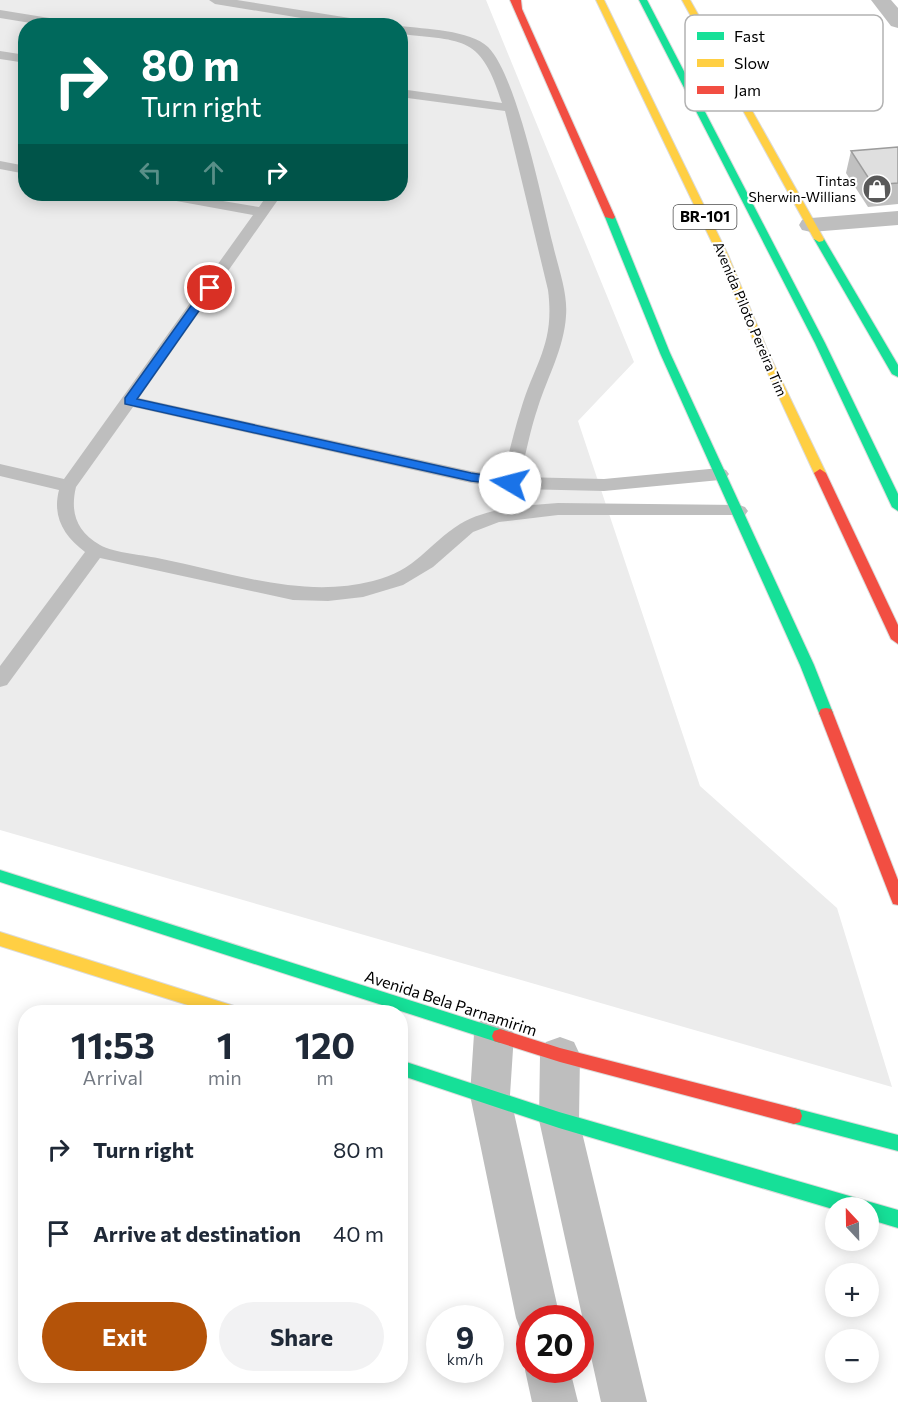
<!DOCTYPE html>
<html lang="en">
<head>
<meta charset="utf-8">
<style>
	body { margin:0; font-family:Commissioner,sans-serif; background:#f2f2f3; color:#1f2937; height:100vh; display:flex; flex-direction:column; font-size:22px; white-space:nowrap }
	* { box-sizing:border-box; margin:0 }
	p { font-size:20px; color:#747a83 }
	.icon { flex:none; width:33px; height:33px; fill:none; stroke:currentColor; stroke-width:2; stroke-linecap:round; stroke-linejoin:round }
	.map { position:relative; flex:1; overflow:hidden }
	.sheet { position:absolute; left:18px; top:1005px; width:390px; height:378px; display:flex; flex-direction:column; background:#fff; border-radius:24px; box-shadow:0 3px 15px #0003 }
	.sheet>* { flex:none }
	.top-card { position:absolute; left:18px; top:18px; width:390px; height:183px; border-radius:24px; box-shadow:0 3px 15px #0003; background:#00695c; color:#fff; overflow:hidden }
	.needle { width:39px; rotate:338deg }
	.tools { position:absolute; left:825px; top:1197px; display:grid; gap:12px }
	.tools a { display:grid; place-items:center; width:54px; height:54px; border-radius:50%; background:#fff; box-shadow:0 3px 15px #0003; font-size:30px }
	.speed { position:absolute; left:426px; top:1305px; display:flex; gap:12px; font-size:30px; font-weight:700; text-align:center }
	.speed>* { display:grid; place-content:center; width:78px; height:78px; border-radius:50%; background:#fff; box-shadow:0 3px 15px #0003; line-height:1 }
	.speed small { font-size:15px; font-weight:400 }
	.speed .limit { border:9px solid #d22; background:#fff; color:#111 }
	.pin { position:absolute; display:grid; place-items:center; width:51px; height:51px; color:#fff; margin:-26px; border:3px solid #fff; border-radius:50%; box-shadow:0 2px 6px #0007 }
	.me { position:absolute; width:66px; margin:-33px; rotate:278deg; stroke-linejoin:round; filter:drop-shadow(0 0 4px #0008) }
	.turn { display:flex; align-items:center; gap:21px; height:126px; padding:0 24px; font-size:27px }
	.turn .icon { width:78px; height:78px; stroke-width:2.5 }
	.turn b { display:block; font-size:42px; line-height:51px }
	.lanes { display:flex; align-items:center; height:57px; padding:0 24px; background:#0003; justify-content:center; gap:30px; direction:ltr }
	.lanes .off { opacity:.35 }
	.eta { display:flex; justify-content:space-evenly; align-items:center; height:102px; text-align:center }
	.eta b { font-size:36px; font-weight:700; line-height:42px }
	.button { display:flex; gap:12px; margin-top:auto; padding:12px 24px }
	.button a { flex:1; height:69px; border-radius:36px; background:#b45309; color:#fff; font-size:24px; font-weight:700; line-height:69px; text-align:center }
	.button a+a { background:#f2f2f3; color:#1f2937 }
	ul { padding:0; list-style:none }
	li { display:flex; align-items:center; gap:18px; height:84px; padding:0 24px }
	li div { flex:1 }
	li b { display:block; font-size:22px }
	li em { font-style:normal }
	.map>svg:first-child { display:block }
</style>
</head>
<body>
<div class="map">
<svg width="898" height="1402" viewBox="0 0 898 1402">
	<rect width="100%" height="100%" fill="#fff"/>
	<!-- green -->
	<path fill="#ececec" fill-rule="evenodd" d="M0 0H486L634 362 578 421 700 786 837 908 892 1087 0 830ZM26 26H400V194H26Z"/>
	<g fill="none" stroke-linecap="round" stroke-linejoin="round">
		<!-- fast casing -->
		<g stroke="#dbdbdb" stroke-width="2">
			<g id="fast">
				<path d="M639 0H647L825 343 898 494V511L892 507 815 343Z"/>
				<path d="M610 214 615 217 670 353 814 665 833 713 831 717H821L819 713 800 665 660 353 605 217Z"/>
				<path d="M819 236 824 239 898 365V377L892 374 814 239Z"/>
				<path d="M0 870 500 1029 506 1031 508 1036 506 1041 500 1043 0 882Z"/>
				<path d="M400 1060 559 1112 898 1210V1228L868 1219V1208H836V1210L559 1128 400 1075Z"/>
				<path d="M794 1108 898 1135V1151L788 1122 786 1116 788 1110Z"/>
			</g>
		</g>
		<!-- slow casing -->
		<g stroke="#dbdbdb" stroke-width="2">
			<g id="slow">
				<path d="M596 0H604L728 255 769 354 826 473 824 476H816L814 473 759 354 718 255Z"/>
				<path d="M682 0H690L824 239 823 241 819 242 814 239Z"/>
				<path d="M0 932 231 1005 237 1007 239 1012H210L0 946Z"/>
			</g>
		</g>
		<!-- jam casing -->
		<g stroke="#dbdbdb" stroke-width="2">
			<g id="jam">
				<path d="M510 0H521L522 9 615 217 613 219 605 217Z"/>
				<path d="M820 469 826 473 898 625V644L891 639 814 473Z"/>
				<path d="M826 708 831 709 833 713 898 880V905L893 904 891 899 819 713 821 709Z"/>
				<path d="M500 1029 560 1048 794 1108 800 1110 802 1116 800 1122 794 1124 560 1062 494 1041 492 1036 494 1031Z"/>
			</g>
		</g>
		<!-- lane -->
		<g fill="#bebebe" fill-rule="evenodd">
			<path d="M209 0H237L375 22 381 26H350L215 4Z"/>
			<path d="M0 10 74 22 80 26H49L0 18Z"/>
			<path d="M400 26C425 29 470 30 488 47 517 76 542 201 553 245 558 267 568 293 566 316 564 348 548 376 538 407 530 430 526 454 520 477L604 479 720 468 726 470 729 474 726 478 720 480 604 491 519 489 520 506 558 503 739 505 745 507 748 511 745 515H558L499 522 473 532 433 567 403 585 363 597 328 601 293 600 100 558 7 685 0 687V666L85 552C64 536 52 517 59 490L0 476V464L64 479 253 215 160 198 155 197 153 194H181L259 207 268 194H282L139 398 471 471 503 476C509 454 514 431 521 409 535 362 555 344 548 290L505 111 400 97V89L502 103C481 36 465 41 400 34ZM133 407 471 483 502 487 503 509C488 512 473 516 460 524 427 545 417 570 373 581 303 599 231 573 162 559 145 555 114 553 100 545 76 531 70 512 76 487Z"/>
			<path d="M0 51 26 55V63L0 59Z"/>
			<path d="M0 161 26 166V174L0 169Z"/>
		</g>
		<!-- street -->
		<g fill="#bebebe" fill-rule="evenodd">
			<path d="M871 0H891L898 8V28L891 26Z"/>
			<path d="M898 211V225L811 232 802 230 799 225 802 220 811 218Z"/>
			<path d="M494 1016 508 1021 514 1034 510 1095 560 1318H530V1337L522 1334 516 1318 470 1095 474 1034 480 1021Z"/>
			<path d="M560 1037 574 1042 580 1055 579 1120 647 1402H601L539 1120 540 1055 546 1042Z"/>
			<path d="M530 1360V1370H570L578 1402H532L525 1370Z"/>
		</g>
		<!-- fast -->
		<use href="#fast" fill="#16e098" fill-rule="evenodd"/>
		<!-- slow -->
		<use href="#slow" fill="#ffcf43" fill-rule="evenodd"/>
		<!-- jam -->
		<use href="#jam" fill="#f24e42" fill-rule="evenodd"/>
	</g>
	<!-- wall -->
	<path fill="#c0c0c0" d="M898 147V204L868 207 846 173 851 151Z"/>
	<!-- building -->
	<path fill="#dfdfdf" stroke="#9c9c9c" stroke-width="1.5" d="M898 147V183L873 185 851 151Z"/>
	<!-- route -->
	<path fill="#1a73e8" stroke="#114b97" stroke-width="1.5" d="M210 284 215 288 137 399 471 473 510 479 516 483 515 486 471 481 125 404V398L206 285Z"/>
	<!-- icons -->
	<defs>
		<g id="shop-disc" transform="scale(1.5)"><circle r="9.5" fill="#595959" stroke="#fff"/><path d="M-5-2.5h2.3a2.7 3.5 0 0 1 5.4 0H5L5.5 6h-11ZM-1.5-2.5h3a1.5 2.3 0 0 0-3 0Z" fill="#fff"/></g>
	</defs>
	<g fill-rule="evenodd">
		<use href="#shop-disc" x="877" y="189"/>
	</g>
	<g text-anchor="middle" stroke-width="4.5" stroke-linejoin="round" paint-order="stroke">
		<!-- far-poi labels -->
		<g font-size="14" fill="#000" stroke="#fff" text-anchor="end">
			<text x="856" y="186">Tintas<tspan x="856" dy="16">Sherwin-Willians</tspan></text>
		</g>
		<!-- far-street labels -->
		<g font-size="14" fill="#000" stroke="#fff">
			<text transform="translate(750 319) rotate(67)" y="5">Avenida Piloto Pereira Tim</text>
		</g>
		<!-- shield labels -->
		<rect fill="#fff" stroke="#4c4c4c" stroke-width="1.5" x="673.5" y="205" width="63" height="24" rx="4.5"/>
		<g font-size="15" font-weight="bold" fill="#000">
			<text x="705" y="222">BR-101</text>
		</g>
		<!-- street labels -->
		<g font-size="16" fill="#000" stroke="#fff">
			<text transform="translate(451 1003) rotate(18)" y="6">Avenida Bela Parnamirim</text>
		</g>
	</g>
	<!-- legend -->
	<rect x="685" y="15" width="198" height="96" rx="9" fill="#fff" stroke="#b2b2b2" stroke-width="1.5"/>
	<rect x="697" y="32" width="27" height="8" fill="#16e098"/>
	<rect x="697" y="59" width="27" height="8" fill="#ffcf43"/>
	<rect x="697" y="86" width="27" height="8" fill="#f24e42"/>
	<g font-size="16" fill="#000">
		<text x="734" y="42">Fast</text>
		<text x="734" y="69">Slow</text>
		<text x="734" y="96">Jam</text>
	</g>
</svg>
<div class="tools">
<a><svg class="needle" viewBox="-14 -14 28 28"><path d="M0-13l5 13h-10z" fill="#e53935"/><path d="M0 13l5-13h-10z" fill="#747a83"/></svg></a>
<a>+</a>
<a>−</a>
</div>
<div class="speed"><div>9<small>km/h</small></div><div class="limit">20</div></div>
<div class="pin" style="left:210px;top:288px;background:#d93025"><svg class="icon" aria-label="arrive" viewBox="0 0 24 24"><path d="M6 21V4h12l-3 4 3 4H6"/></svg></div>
<svg class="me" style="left:510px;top:483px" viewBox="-20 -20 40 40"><circle r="19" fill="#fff"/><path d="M0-13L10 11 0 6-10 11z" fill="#1a73e8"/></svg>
<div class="top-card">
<div class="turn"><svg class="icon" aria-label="right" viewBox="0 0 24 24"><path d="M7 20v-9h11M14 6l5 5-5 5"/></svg><div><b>80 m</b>Turn right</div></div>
<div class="lanes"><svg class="icon off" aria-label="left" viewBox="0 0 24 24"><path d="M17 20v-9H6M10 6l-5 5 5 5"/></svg><svg class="icon off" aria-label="ahead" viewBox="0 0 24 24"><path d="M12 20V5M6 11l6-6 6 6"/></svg><svg class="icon" aria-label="right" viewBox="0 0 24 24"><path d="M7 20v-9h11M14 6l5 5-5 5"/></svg></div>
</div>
<section class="sheet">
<div class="eta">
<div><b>11:53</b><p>Arrival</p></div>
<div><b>1</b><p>min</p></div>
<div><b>120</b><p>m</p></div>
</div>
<ul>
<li><svg class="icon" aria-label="right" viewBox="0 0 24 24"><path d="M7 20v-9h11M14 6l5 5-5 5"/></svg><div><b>Turn right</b></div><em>80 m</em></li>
<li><svg class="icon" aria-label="arrive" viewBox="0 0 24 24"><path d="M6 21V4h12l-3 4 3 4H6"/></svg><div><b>Arrive at destination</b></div><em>40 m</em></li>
</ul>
<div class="button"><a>Exit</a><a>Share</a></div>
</section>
</div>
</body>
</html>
